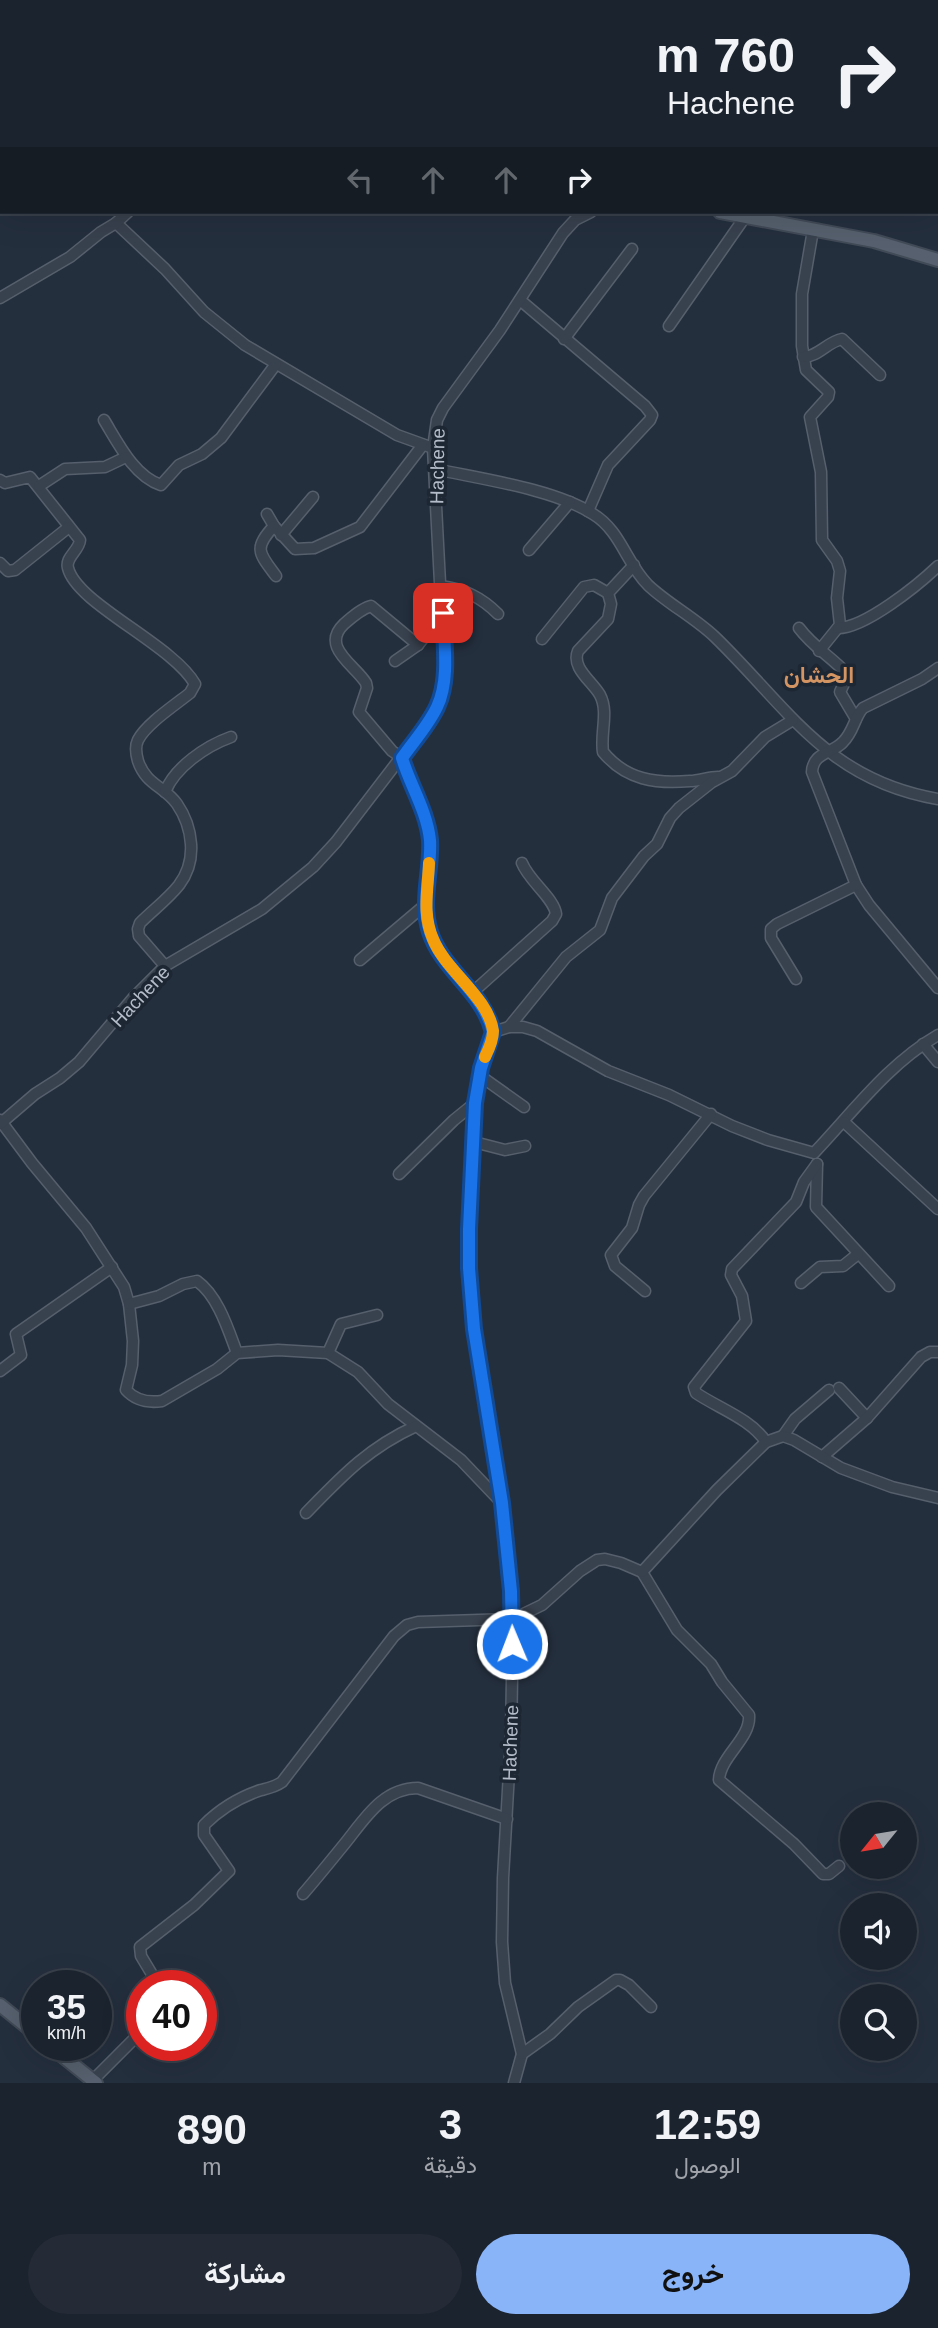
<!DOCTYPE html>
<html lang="ar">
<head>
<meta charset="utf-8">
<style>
	body { margin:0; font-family:Arial,Vazirmatn,sans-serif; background:#242b36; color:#f1f3f6; direction:rtl; height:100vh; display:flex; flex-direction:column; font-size:26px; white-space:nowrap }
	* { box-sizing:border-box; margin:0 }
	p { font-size:23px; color:#a0a4aa }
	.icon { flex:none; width:38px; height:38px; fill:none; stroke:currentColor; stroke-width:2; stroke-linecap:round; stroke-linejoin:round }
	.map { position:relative; height:2083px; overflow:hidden; direction:ltr }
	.sheet { display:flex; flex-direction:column; background:#1b232e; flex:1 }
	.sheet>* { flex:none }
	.top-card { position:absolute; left:0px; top:0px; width:938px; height:214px; box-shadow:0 7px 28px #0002,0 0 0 2px #39404a; direction:rtl; background:#1b232e; color:#f1f3f6; overflow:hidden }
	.needle { width:46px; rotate:240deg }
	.tools { position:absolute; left:840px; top:1802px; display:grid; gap:14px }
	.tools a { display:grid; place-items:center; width:77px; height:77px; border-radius:50%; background:#1b232e; box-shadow:0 7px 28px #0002,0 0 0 2px #39404a; font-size:35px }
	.speed { position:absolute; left:21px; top:1970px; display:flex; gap:14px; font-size:35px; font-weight:700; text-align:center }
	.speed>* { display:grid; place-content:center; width:91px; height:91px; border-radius:50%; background:#1b232e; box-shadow:0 7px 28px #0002,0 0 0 2px #39404a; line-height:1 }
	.speed small { font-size:18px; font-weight:400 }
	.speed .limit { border:10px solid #d22; background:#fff; color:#111 }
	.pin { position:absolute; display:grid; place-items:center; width:60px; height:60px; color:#fff; margin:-30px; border-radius:14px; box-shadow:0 4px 10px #0006 }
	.me { position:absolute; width:77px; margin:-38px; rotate:359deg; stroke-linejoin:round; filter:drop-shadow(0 0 5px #0008) }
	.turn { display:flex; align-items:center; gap:24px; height:147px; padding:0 28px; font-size:32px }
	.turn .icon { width:91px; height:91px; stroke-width:2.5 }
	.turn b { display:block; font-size:49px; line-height:60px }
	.lanes { display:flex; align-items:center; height:66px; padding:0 28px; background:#0003; justify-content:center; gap:35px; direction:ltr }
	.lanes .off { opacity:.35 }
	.eta { display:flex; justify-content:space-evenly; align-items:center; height:119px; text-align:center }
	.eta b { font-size:42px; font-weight:700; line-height:49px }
	.cta { display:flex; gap:14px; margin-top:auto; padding:14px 28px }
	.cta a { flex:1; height:80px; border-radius:42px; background:#8ab4f8; color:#111; font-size:28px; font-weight:700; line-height:80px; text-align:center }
	.cta a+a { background:#242b36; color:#f1f3f6 }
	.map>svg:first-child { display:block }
</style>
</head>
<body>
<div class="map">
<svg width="938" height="2083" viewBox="0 0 938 2083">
	<rect width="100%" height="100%" fill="#242f3e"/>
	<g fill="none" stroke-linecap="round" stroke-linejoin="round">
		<!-- minor casing -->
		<g stroke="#565f6c" stroke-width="13">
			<g id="minor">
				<path d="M786 0 787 2"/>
				<path d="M30 2 32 0"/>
				<path d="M290 2 292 0"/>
				<path d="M504 2 505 0"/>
				<path d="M0 39 2 37"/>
				<path d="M116 223 165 269 204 312 245 345 397 435 433 448"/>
				<path d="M813 230 802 294V346L806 370 829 392 828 397 810 417 821 472 822 540 837 561 840 571 837 598 840 625 819 651"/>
				<path d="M0 298 70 257 101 232 116 223 128 212"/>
				<path d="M520 300 645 406 652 415 650 420 608 465 588 511"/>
				<path d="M669 326 745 217"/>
				<path d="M564 339 632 249"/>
				<path d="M803 357C818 357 827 342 842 339L880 375"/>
				<path d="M104 420C118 443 134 476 161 485L179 465 202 454 221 438 276 364"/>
				<path d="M435 469C481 479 554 489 593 514 621 531 626 563 648 585 668 604 694 617 715 637 789 709 827 780 938 799"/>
				<path d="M0 480 5 483 30 477 80 540C79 551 65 557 68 568 77 604 172 644 195 684L190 693C175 705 146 724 138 740 135 746 136 754 138 761 146 785 164 786 177 804 186 817 190 829 191 844 192 859 188 873 179 885 168 899 153 910 140 923L138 929 139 936 165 966"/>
				<path d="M39 486 65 469 105 467 126 457"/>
				<path d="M267 514 274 526 295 549 314 548 360 527 422 446"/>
				<path d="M274 526C253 549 259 553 276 576"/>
				<path d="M281 535 313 497"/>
				<path d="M529 550 570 502"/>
				<path d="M0 563 8 571 15 570 69 527"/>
				<path d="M634 565 608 593 611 604 608 619 578 651C571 668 592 681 600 695 609 712 600 733 603 752 626 780 656 784 690 781 699 781 708 777 718 777"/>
				<path d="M440 586C464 589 481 597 498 614"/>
				<path d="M799 628C814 648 832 657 848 675L840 692 856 719"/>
				<path d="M838 628C865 628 918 585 938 566"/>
				<path d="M542 639 584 587 594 585 608 593"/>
				<path d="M395 661 418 645 443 613"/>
				<path d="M938 668 922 679 863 708C854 718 854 731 843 742 832 754 813 752 812 772L856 885 869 905 938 988"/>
				<path d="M402 758 428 828 430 854 425 905 430 933 442 957 481 1005 493 1032 489 1048 480 1068 475 1103 469 1229V1268L474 1329 502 1503 513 1619 511 1737 503 1878 502 1942 505 1983 522 2054 514 2083"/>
				<path d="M402 758 392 751 359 712 367 688 366 683C355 665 320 647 344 624 352 617 361 609 371 606L418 645"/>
				<path d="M165 792C175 767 206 746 231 737"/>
				<path d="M360 960 425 905"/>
				<path d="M796 979 771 938V929L777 924 856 885"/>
				<path d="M473 992 552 921 556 914C554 898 529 881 522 863"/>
				<path d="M509 1027 566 957 600 930 612 898 644 856 657 844 670 818 679 808 712 782 732 771 765 737 793 720"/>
				<path d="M493 1032 509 1027H523L537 1031 608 1071 669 1095 732 1126 768 1140 814 1153C853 1112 888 1064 938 1035"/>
				<path d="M923 1044 938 1062"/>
				<path d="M479 1075 524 1107"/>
				<path d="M0 1120 32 1163 86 1228 124 1287 129 1304 133 1341 132 1365 126 1390C136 1401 148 1403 162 1401L217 1369 237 1353 278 1350 328 1353 358 1372 388 1404 461 1460 502 1503"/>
				<path d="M844 1122 938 1209"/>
				<path d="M0 1124 35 1094 60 1078 79 1062 134 997 165 966 262 909 313 867 336 842 431 718 441 694 444 660 433 448 437 420 443 408 500 330 563 233 575 220 591 212"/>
				<path d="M474 1142 505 1150 525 1146"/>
				<path d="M817 1164 816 1207 889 1286"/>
				<path d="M399 1174 454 1120 475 1103"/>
				<path d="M801 1283 820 1267 843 1266 858 1254"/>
				<path d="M645 1291 615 1266 611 1255 632 1228 639 1205 644 1196 711 1114"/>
				<path d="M129 1304 159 1296 183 1284 197 1281C218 1296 228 1329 237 1353"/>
				<path d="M328 1353 341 1324 377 1315"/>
				<path d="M0 1371 21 1355 16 1334 112 1267"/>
				<path d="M839 1388 867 1418"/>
				<path d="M783 1436 795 1419 829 1390"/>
				<path d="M766 1442C751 1419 718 1408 696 1393L694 1387 746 1321 742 1296 731 1275 732 1269 796 1202 804 1182 817 1164"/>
				<path d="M822 1457 867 1418 921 1357 930 1352H938"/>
				<path d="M306 1513C342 1476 368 1448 416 1426"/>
				<path d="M642 1572 677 1630 711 1664 722 1682 749 1715C751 1739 720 1756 719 1780L794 1844 823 1874H829L839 1866"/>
				<path d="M303 1894C316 1879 329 1863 342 1847 363 1822 381 1788 418 1788L507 1819"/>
				<path d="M159 1986 141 1956 140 1947 194 1905 229 1871 204 1835V1825C220 1809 240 1797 261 1790 269 1788 275 1787 282 1782L394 1636 407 1625 418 1622 513 1619 542 1605 580 1571 597 1560 605 1559 621 1563 642 1572 717 1490 766 1442 783 1436 794 1440 841 1468 892 1487 938 1498"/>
				<path d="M522 2054 550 2034 578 2007 616 1980H620L629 1985 651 2007"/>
				<path d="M93 2080 142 2031"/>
			</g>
		</g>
		<!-- major casing -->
		<g stroke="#414a57" stroke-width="16">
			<g id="major">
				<path d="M0 51H2"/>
				<path d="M720 212 874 241 938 260"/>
				<path d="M0 2005 37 2035"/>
				<path d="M50 2046 96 2083"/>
			</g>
		</g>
		<!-- minor -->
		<use href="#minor" stroke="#38414e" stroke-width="10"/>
		<!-- major -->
		<use href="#major" stroke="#56606e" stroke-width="12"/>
	</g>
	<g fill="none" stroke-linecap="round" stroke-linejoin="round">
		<!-- route casing -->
		<g stroke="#114b97" stroke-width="18">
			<path id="route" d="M443 613C444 643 450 680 437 707 428 726 413 742 402 758 410 785 427 811 430 840 432 870 420 902 430 932 442 970 483 991 493 1032L481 1068 475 1103 469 1229V1268L474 1329 502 1503 511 1591 512 1644"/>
		</g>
		<!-- route -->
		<use href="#route" stroke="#1a73e8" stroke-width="12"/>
		<!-- slow -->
		<path stroke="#f59e0b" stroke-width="12" d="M429 863C428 890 422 914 433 939 445 970 489 998 493 1031 493 1040 489 1049 485 1057"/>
	</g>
	<g text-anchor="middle" stroke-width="7" stroke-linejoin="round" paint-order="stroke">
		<!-- street labels -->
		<g font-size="19" fill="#b4bcc9" stroke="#1d2633">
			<text transform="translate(437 466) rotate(-89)" y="7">Hachene</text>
			<text transform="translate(140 996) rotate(-47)" y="7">Hachene</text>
			<text transform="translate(510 1743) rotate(-88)" y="7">Hachene</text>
		</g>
		<!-- quarter labels -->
		<g font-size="23" font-weight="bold" fill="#d59563" stroke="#1d2633">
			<text x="819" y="683">الحشان</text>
		</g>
	</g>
</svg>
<div class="tools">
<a><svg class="needle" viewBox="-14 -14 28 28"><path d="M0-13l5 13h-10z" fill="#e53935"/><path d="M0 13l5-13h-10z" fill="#a0a4aa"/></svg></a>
<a><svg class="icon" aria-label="sound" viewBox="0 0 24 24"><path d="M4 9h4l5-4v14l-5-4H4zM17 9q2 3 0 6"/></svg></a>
<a><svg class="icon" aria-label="search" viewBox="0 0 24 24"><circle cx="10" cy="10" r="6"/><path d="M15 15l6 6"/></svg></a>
</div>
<div class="speed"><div>35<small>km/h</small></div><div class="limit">40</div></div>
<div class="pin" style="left:443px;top:613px;background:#d93025"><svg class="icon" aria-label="arrive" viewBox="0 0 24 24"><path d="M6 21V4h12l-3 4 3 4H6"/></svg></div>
<svg class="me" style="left:512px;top:1644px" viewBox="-20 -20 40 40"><circle r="17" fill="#1a73e8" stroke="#fff" stroke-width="3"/><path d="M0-11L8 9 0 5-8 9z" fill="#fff"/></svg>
<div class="top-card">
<div class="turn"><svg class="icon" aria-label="right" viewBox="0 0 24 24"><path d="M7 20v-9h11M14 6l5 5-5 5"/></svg><div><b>760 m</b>Hachene</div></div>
<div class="lanes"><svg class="icon off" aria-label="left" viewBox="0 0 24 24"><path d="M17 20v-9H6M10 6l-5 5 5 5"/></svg><svg class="icon off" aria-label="ahead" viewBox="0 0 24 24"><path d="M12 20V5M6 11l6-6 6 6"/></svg><svg class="icon off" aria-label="ahead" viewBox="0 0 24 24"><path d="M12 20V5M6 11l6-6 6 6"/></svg><svg class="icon" aria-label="right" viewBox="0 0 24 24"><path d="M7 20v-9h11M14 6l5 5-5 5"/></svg></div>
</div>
</div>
<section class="sheet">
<div class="eta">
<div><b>12:59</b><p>الوصول</p></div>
<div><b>3</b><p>دقيقة</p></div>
<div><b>890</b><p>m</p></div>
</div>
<div class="cta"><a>خروج</a><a>مشاركة</a></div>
</section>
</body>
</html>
